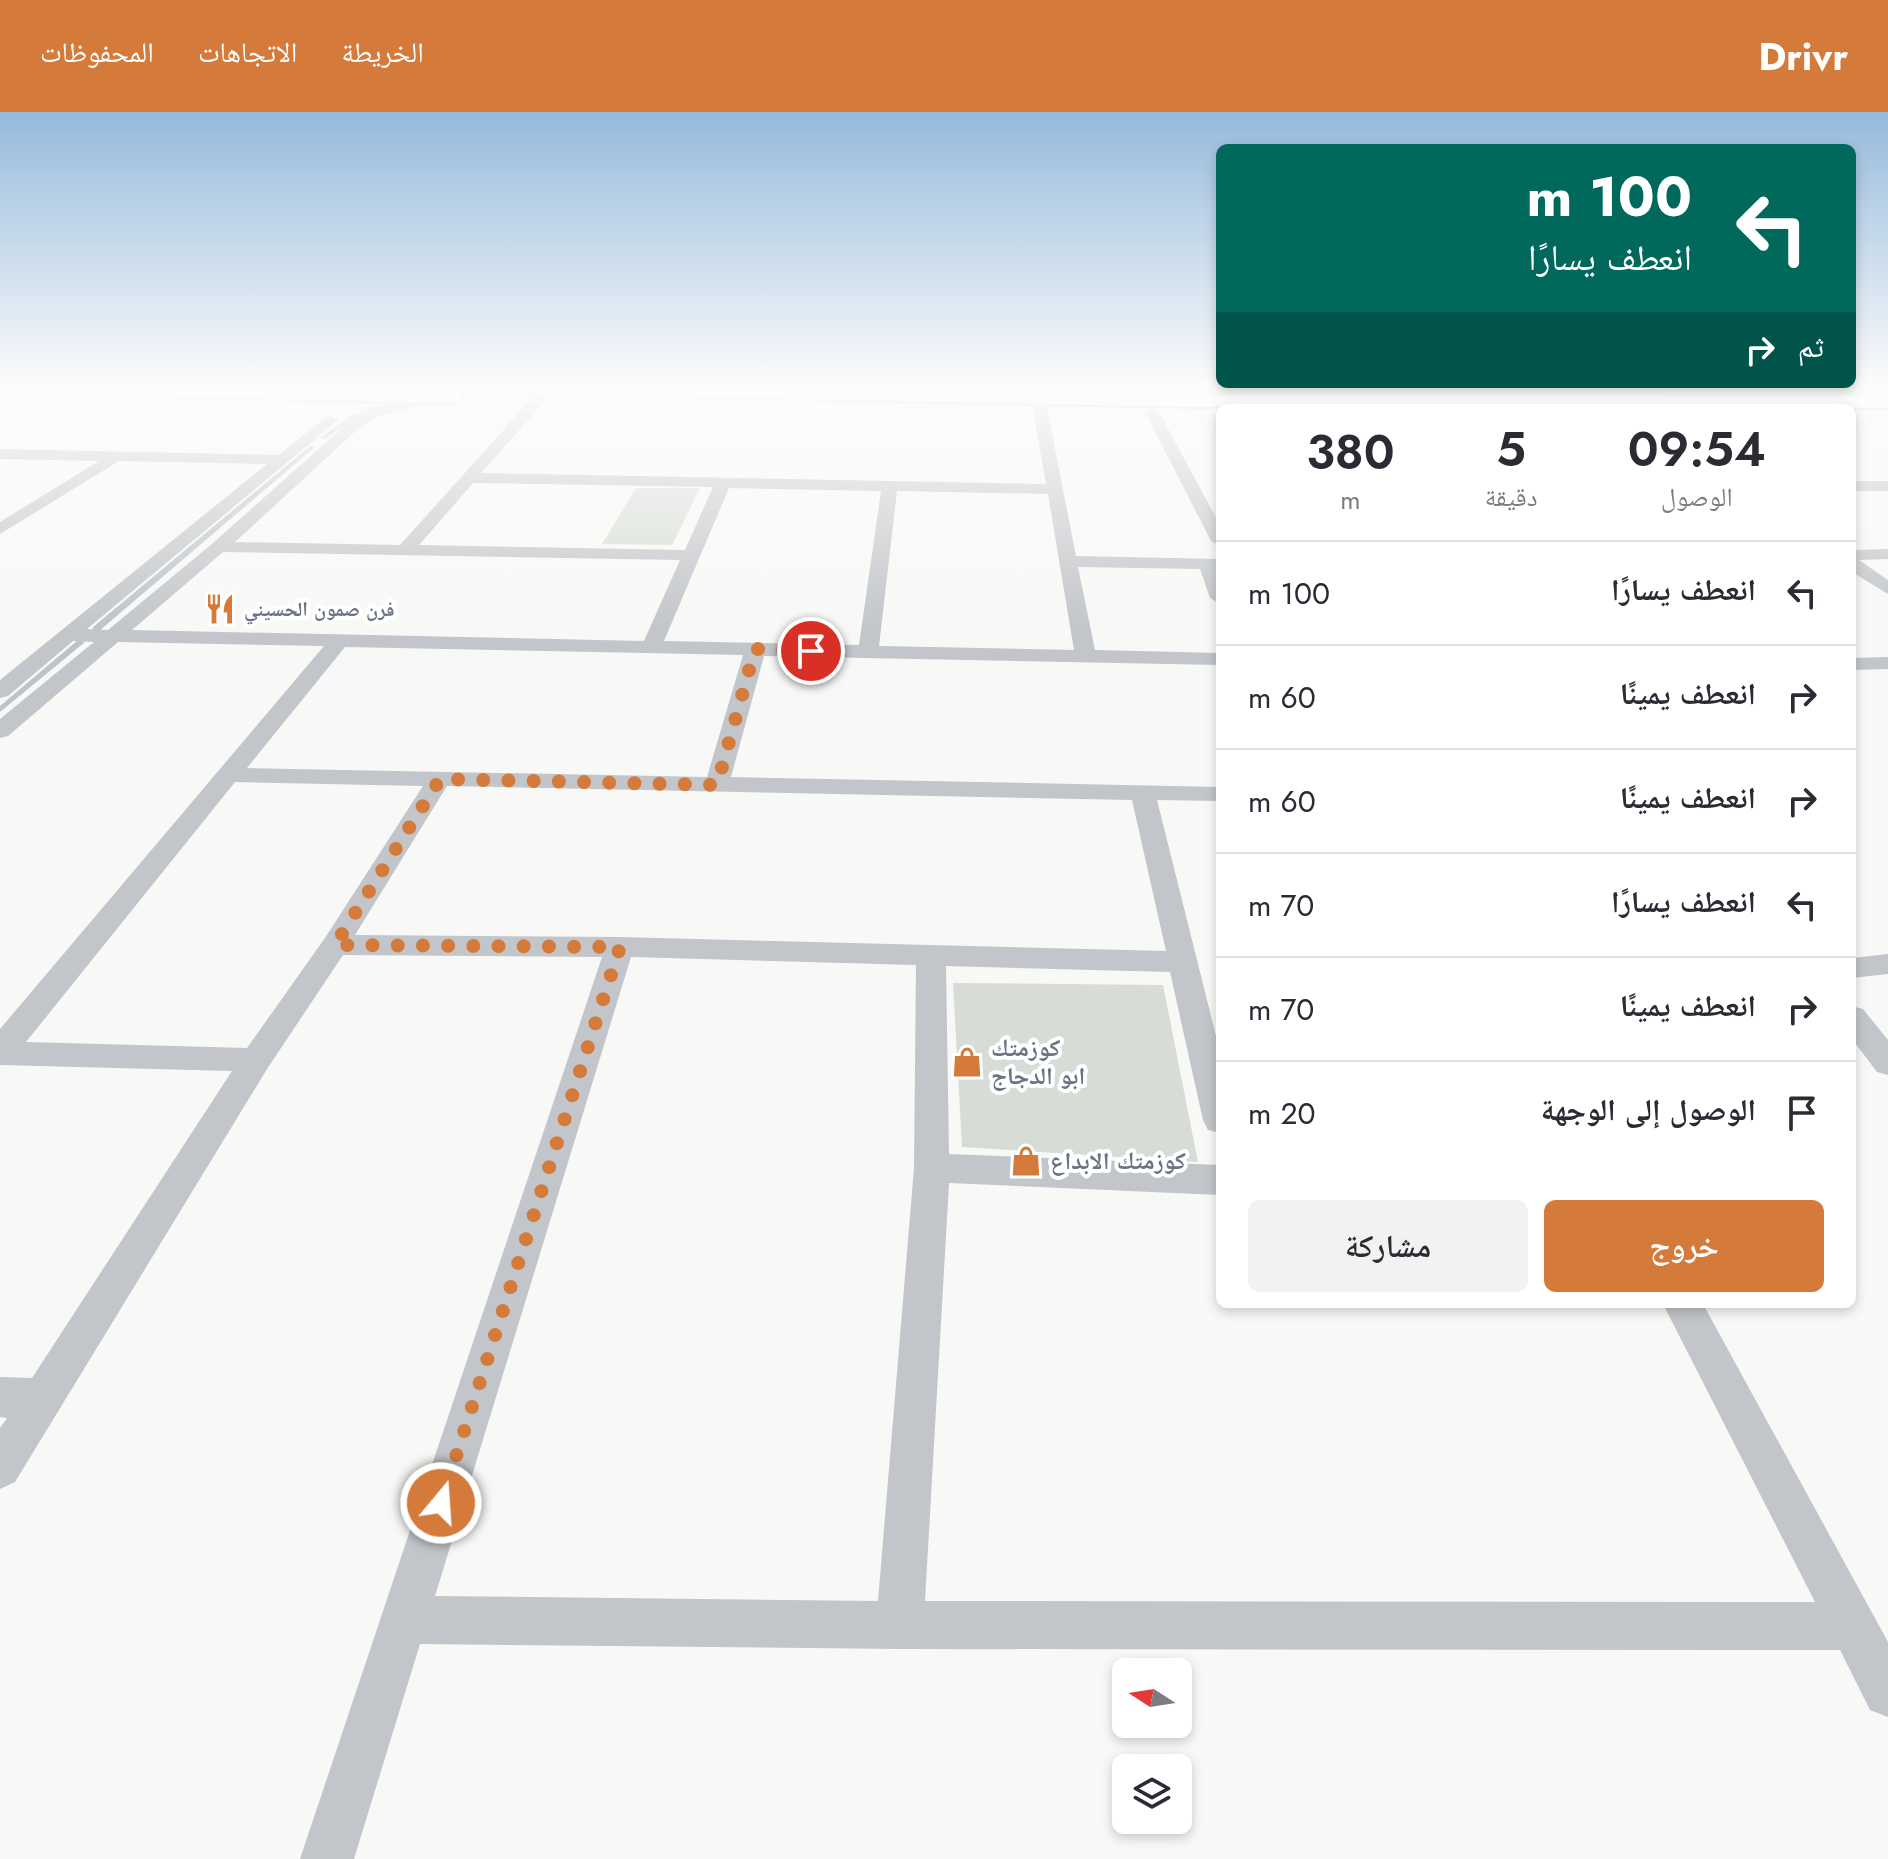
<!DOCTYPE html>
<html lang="ar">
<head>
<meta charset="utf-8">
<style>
	body { margin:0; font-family:Jost,"Noto Naskh Arabic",sans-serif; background:#f2f2f3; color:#2b2b33; direction:rtl; height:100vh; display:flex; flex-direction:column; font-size:30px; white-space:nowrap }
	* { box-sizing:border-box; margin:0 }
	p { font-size:26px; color:#7c7c81 }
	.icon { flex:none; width:44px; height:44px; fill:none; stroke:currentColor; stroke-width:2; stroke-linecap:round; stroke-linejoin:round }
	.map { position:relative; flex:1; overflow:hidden; direction:ltr }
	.sheet { position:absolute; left:1216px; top:292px; width:640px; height:904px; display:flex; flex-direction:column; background:#fff; border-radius:12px; box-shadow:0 4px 12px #0003; direction:rtl }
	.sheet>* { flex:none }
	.hud { position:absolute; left:1216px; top:32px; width:640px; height:244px; border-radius:12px; box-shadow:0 4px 12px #0003; direction:rtl; background:#00695c; color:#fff; overflow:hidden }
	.needle { width:52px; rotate:282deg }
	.buttons { position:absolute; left:1112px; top:1546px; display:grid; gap:16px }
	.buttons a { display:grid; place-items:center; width:80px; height:80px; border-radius:12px; background:#fff; box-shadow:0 4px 12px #0003; font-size:40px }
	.pin { position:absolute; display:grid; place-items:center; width:68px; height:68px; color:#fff; margin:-34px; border:4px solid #fff; border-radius:50%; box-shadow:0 2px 8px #0007 }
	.me { position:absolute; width:88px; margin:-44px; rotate:18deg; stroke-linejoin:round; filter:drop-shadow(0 0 6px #0008) }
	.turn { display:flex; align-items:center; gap:28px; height:168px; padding:0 32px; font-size:36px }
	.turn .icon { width:104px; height:104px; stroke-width:2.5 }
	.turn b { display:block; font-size:56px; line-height:68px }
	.then { display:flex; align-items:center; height:76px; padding:0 32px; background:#0003; gap:16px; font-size:30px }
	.eta { display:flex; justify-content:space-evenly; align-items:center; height:136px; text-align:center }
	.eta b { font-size:48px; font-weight:600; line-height:56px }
	.cta { display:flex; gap:16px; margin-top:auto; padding:16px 32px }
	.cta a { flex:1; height:92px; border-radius:12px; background:#d47a3b; color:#fff; font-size:32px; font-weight:600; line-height:92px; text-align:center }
	.cta a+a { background:#f2f2f3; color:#2b2b33 }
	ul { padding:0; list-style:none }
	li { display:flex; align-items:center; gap:24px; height:104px; padding:0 32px; border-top:2px solid #e1e1e2 }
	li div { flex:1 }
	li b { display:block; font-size:30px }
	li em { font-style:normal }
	header { display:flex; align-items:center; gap:48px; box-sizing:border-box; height:112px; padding:0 40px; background:#d47a3b; color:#fff }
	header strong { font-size:38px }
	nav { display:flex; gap:44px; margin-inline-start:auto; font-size:28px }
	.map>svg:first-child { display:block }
</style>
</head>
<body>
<header>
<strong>Drivr</strong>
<nav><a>الخريطة</a><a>الاتجاهات</a><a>المحفوظات</a></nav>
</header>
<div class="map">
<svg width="1888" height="1747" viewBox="0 0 1888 1747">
	<rect width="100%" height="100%" fill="#f8f8f6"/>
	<!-- green -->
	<g fill="#d7ddd6">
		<path d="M636 376H700L672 433 602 432Z"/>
		<path d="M953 871 1163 873 1198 1050 962 1035Z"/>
	</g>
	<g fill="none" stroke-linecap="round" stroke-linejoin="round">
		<!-- stream -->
		<g fill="#bcc3c9" fill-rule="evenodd">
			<path d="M388 290 390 293 356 305 325 327 320 326 352 303Z"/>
			<path d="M310 334 315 335 99 519H93V515Z"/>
			<path d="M78 528 85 530 0 600V594Z"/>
		</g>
		<!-- primary casing -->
		<g stroke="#b6b8bd" stroke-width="4">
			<path id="primary" d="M0 274 419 278 416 274H739L1190 283 1888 284V296L1190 295 459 280 463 285 453 291 0 281Z"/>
		</g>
		<!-- minor -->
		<g fill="#c2c5c9" fill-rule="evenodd">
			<path d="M1161 274H1175L1180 288 1178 291H1168Z"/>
			<path d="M1494 274H1508L1529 292 1517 295Z"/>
			<path d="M1827 274H1844L1872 290 1860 293Z"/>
			<path d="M432 281 439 285 437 288 379 304 360 315 235 430 400 433 534 284 539 283 546 287 544 290 481 361 1046 372 1033 296 1040 292 1047 296 1076 444 1220 447V492L1210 486 1200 457 1078 455 1095 538 1220 541V553L764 544 731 665 1220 675V689L1157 688 1220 940V1021L1208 1018 1203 1008 1170 860 946 854 949 1042 1220 1053V1083L949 1071 925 1489 1815 1490 1663 1192H1703L1888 1530V1605L1870 1598 1840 1538 900 1537 420 1532 354 1747H300L602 845 343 843 267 957 15 1370 0 1377V1316L7 1306 0 1305V1265L32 1266 232 959 0 953V917L324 534 118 530 8 624 0 626V607L94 530 73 529 8 584 0 586V568L267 352 119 349 0 422V410L99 349 0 347V337L279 343 326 305 331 304 338 308 87 517 108 518 213 431 350 309 369 298ZM473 371 713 375 685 438 419 433ZM729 376 881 379 859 533 664 529ZM897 379 1048 382 1074 538 879 534ZM223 440 680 448 644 529 132 518ZM345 535 743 543 707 665 247 656ZM235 670 423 674 325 826 247 936 26 930ZM447 674 1132 688 1166 839 620 825 355 823ZM631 845 916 853 914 1056 878 1489 435 1484Z"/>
			<path d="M1152 296 1159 300 1220 413V434L1211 429 1145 300Z"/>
			<rect x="1852" y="369" width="36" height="10"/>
			<path d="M1888 437V447L1859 448 1888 468V482L1852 460V438Z"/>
			<path d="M1888 545V557L1852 558V546Z"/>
			<path d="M1888 842V862L1852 866V846Z"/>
			<path d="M1852 894 1863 897 1888 928V963L1877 960 1852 927Z"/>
		</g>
		<!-- primary -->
		<use href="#primary" fill="#fff" fill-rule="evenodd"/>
	</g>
	<!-- sky -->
	<linearGradient id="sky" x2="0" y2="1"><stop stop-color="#96badc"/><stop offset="0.53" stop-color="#fcfcfb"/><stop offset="1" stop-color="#fcfcfb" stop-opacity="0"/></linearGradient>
	<rect width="1888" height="519" fill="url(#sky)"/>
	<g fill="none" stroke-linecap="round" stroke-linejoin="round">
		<!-- route -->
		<path stroke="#d47a3b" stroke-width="14" stroke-dasharray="0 25.2" d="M441 1391 620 835 335 833 440 667 717 673 755 537 811 539"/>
	</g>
	<!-- icons -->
	<defs>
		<g id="restaurant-bare" transform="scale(2.4)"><path d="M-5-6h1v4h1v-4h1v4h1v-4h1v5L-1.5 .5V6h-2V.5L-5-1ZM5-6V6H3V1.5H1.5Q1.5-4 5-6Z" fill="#d47a3b" stroke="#fff" stroke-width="2.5" paint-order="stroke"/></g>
		<g id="shop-bare" transform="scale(2.4)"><path d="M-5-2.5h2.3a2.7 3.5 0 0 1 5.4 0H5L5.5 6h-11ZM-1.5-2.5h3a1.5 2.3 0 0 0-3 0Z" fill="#d47a3b" stroke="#fff" stroke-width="2.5" paint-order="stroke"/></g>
	</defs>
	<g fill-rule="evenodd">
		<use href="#restaurant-bare" x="220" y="497"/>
		<use href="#shop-bare" x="967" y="950"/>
		<use href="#shop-bare" x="1026" y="1049"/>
	</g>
	<g text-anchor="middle" stroke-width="8" stroke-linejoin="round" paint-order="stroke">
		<!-- far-poi labels -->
		<g font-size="20" font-weight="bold" fill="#6a7484" stroke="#fff" text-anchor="start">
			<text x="244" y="504">فرن صمون الحسيني</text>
		</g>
		<!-- poi labels -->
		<g font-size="24" font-weight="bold" fill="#6a7484" stroke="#fff" text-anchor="start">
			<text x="991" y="944">كوزمتك<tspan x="991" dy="28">ابو الدجاج</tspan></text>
			<text x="1050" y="1057">كوزمتك الابداع</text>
		</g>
	</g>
</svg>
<div class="buttons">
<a><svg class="needle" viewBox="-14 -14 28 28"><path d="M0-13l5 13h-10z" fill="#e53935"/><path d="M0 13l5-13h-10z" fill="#7c7c81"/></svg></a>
<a><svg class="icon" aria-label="layers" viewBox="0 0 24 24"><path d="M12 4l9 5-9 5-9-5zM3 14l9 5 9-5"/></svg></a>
</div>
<div class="pin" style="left:811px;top:539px;background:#d93025"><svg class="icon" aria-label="arrive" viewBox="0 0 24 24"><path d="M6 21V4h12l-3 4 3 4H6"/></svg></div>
<svg class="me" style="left:441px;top:1391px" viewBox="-20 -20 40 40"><circle r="17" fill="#d47a3b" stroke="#fff" stroke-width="3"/><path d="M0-11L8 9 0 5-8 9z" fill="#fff"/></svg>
<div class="hud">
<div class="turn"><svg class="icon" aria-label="left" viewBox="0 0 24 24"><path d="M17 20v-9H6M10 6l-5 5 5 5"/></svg><div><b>100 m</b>انعطف يسارًا</div></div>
<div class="then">ثم<svg class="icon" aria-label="right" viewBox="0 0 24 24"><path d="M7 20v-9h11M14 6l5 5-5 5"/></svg></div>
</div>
<section class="sheet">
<div class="eta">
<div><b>09:54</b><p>الوصول</p></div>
<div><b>5</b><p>دقيقة</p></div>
<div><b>380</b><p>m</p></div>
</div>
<ul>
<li><svg class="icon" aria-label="left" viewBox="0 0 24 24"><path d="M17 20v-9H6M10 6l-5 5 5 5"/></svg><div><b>انعطف يسارًا</b></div><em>100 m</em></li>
<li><svg class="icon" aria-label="right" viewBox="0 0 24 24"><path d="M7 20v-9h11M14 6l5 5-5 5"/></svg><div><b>انعطف يمينًا</b></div><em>60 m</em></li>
<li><svg class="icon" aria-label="right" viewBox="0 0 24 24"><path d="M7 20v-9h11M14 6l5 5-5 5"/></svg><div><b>انعطف يمينًا</b></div><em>60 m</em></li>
<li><svg class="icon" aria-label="left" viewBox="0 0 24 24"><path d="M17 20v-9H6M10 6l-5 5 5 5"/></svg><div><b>انعطف يسارًا</b></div><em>70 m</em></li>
<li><svg class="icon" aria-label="right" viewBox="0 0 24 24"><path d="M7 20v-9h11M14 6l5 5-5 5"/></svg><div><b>انعطف يمينًا</b></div><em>70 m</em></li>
<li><svg class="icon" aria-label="arrive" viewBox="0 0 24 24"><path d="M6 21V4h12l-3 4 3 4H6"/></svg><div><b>الوصول إلى الوجهة</b></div><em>20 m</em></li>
</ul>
<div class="cta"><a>خروج</a><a>مشاركة</a></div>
</section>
</div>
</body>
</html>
